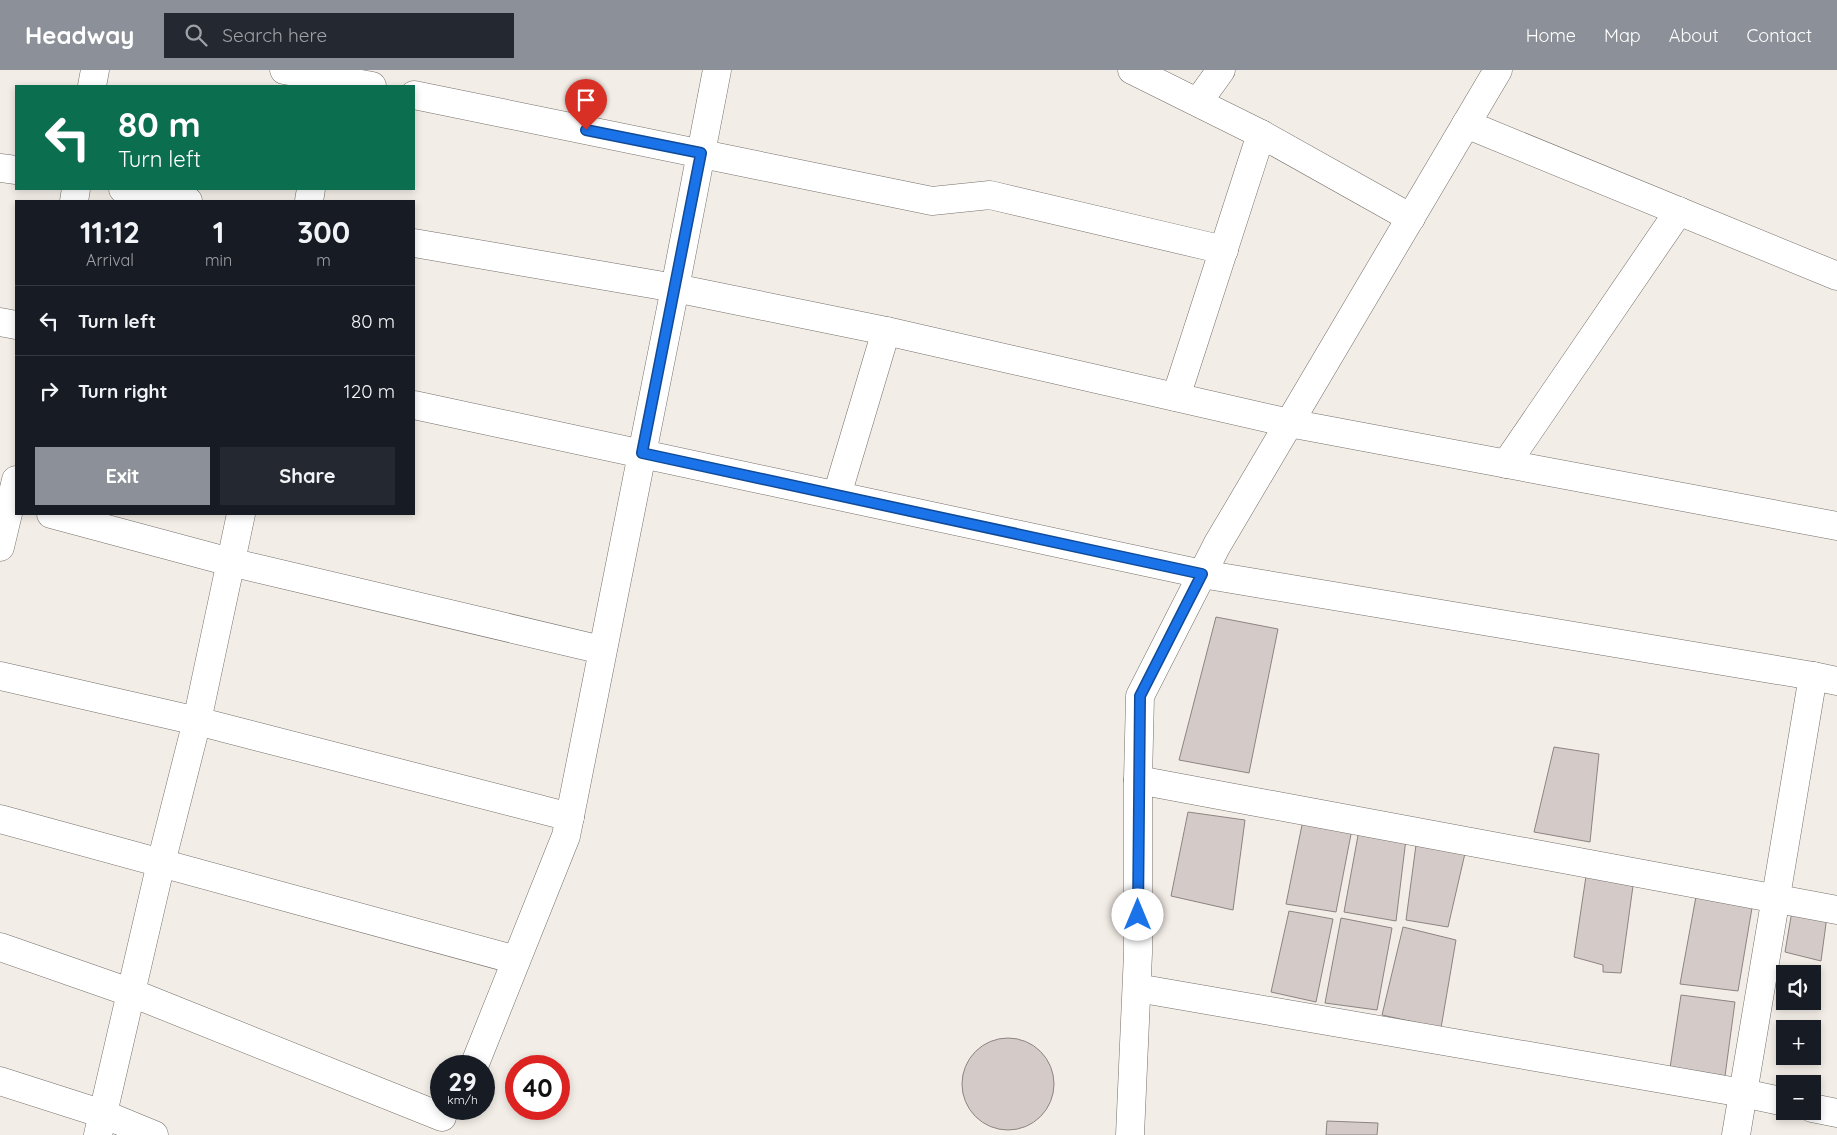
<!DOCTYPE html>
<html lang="en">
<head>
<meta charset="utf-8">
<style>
	body { margin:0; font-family:Quicksand,sans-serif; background:#242831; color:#f1f3f6; height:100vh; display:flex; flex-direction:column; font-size:19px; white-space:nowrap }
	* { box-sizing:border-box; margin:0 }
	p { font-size:16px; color:#9ea1a6 }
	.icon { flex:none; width:28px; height:28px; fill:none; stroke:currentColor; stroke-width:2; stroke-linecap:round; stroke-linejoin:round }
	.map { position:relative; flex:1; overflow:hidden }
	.panel { position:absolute; left:15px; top:130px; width:400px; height:315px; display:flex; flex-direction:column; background:#171b24; border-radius:0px; box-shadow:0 2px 8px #0003 }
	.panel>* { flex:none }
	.banner { position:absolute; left:15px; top:15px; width:400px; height:105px; border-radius:0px; box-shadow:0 2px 8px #0003; background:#0b6e4f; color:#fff; overflow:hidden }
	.buttons { position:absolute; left:1776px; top:895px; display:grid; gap:10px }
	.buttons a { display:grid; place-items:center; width:45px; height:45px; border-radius:0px; background:#171b24; box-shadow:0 2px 8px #0003; font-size:25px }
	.speed { position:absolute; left:430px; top:985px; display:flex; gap:10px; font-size:25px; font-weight:700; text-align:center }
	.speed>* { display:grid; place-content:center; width:65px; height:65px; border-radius:50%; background:#171b24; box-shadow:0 2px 8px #0003; line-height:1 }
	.speed small { font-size:12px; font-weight:400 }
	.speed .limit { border:8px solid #d22; background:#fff; color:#111 }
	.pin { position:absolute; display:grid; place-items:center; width:42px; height:42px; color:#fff; margin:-51px -21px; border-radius:50% 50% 50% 0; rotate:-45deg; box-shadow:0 0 5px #0007 }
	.pin .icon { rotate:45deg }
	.me { position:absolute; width:55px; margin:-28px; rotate:0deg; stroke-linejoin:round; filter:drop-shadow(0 0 4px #0008) }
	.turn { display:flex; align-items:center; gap:18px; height:105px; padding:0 20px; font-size:22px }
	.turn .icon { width:65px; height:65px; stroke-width:2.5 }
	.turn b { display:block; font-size:35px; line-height:42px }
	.eta { display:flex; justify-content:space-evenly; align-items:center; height:85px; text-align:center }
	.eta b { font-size:30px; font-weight:700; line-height:35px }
	.action { display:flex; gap:10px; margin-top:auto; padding:10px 20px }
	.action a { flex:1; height:58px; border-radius:0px; background:#8c9099; color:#fff; font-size:20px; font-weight:700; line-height:58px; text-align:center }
	.action a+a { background:#242831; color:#f1f3f6 }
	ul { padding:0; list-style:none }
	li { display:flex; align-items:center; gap:15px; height:70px; padding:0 20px; border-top:1px solid #363941 }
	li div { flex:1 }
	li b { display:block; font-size:19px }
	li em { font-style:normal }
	header { display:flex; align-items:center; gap:30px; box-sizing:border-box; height:70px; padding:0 25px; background:#8c9099; color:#fff }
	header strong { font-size:24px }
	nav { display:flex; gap:28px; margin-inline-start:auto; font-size:18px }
	.search { width:350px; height:45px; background:#242831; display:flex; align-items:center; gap:12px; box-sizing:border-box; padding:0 18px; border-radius:0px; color:#9ea1a6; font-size:19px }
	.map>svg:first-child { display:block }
</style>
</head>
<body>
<header>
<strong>Headway</strong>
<div class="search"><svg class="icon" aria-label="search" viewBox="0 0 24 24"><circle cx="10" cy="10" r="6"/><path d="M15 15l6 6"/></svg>Search here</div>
<nav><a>Home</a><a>Map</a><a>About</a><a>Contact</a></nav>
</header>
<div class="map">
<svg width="1837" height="1065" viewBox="0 0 1837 1065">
	<rect width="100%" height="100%" fill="#f3ede7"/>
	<!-- building -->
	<g fill="#d4cbc9" stroke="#8c8482">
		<path d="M1216 547 1278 559 1249 703 1179 690Z"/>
		<path d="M1554 677 1599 684 1590 772 1534 762Z"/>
		<path d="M1188 742 1245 750 1233 840 1171 826Z"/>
		<path d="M1303 750 1352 759 1336 842 1286 834Z"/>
		<path d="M1359 760 1406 769 1396 851 1344 842Z"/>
		<path d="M1416 775 1466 779 1448 857 1406 850Z"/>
		<path d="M1586 806 1633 816 1621 903 1603 902V895L1574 887Z"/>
		<path d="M1697 821 1753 832 1738 921 1680 914Z"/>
		<path d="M1289 841 1333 849 1316 932 1271 922Z"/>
		<path d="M1792 841 1827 846 1821 891 1785 882Z"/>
		<path d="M1341 848 1392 858 1377 940 1325 933Z"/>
		<path d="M1403 857 1456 870 1441 958 1382 945Z"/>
		<path d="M1681 925 1735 932 1725 1006 1670 998Z"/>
		<circle cx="1008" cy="1014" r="46"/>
		<path d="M1327 1051 1378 1053 1377 1065H1326Z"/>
	</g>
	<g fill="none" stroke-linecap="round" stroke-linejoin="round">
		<!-- minor casing -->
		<g stroke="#756f6a" stroke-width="29">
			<g id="minor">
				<path d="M284 0 372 16"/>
				<path d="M1132 0 1261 64"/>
				<path d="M92 16 95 0"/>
				<path d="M414 25 932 131 990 125 1224 180"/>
				<path d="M1198 32 1221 0"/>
				<path d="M1466 54 1837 206"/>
				<path d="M0 98 16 100"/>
				<path d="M123 119 188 131"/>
				<path d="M74 131 76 119"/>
				<path d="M414 173 675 218 886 261 1289 353 1837 456"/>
				<path d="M0 252 16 255"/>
				<path d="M1176 327 1261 64 1411 148"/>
				<path d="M414 335 1202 504 1813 606"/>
				<path d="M1506 394 1679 141"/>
				<path d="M837 425 886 261"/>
				<path d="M51 444 230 492 602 580"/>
				<path d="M0 477 16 410"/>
				<path d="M0 606 197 651 570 747"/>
				<path d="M1138 710 1837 840"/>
				<path d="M0 749 516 890"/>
				<path d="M0 877 132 923 442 1047"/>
				<path d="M1137 918 1743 1023 1785 1032"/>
				<path d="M474 996 566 766 675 218 717 0"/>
				<path d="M0 1011 103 1044 154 1065"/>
				<path d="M1812 1038 1837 1043"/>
				<path d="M1736 1065 1813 606 1837 611"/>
			</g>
		</g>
		<!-- tertiary casing -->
		<g stroke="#756f6a" stroke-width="29">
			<g id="tertiary">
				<path d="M328 16 330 0"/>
				<path d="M309 131 311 119"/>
				<path d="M98 1065 161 793 197 651 241 444"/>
				<path d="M1130 1065 1138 883V710L1140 626 1217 475 1498 0"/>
			</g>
		</g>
		<!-- minor -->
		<use href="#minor" stroke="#fff" stroke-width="28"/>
		<!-- tertiary -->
		<use href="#tertiary" stroke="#fff" stroke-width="28"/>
	</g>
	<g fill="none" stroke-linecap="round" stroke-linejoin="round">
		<!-- route casing -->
		<g stroke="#114b97" stroke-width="12">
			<path id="route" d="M586 60 701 83 642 383 1202 504 1140 626 1138 845"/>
		</g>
		<!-- route -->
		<use href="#route" stroke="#1a73e8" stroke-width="9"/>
	</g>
</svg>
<div class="buttons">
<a><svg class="icon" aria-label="sound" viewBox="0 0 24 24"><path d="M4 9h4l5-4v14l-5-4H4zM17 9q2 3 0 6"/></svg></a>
<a>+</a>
<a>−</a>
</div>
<div class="speed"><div>29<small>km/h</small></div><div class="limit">40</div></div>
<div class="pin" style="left:586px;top:60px;background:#d93025"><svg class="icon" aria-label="arrive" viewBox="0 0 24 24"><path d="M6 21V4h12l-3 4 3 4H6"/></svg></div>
<svg class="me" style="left:1138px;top:845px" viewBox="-20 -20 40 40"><circle r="19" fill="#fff"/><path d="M0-13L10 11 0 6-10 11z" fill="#1a73e8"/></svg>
<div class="banner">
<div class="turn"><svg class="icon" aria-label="left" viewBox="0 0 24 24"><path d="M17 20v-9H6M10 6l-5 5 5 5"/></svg><div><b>80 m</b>Turn left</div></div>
</div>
<section class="panel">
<div class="eta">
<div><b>11:12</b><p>Arrival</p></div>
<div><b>1</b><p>min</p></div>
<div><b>300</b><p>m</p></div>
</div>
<ul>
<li><svg class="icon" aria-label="left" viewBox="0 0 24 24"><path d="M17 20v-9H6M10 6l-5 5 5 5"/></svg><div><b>Turn left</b></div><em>80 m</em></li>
<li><svg class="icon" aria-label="right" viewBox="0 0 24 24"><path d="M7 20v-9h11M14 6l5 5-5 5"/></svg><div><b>Turn right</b></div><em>120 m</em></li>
</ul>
<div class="action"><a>Exit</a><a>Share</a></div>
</section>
</div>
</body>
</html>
